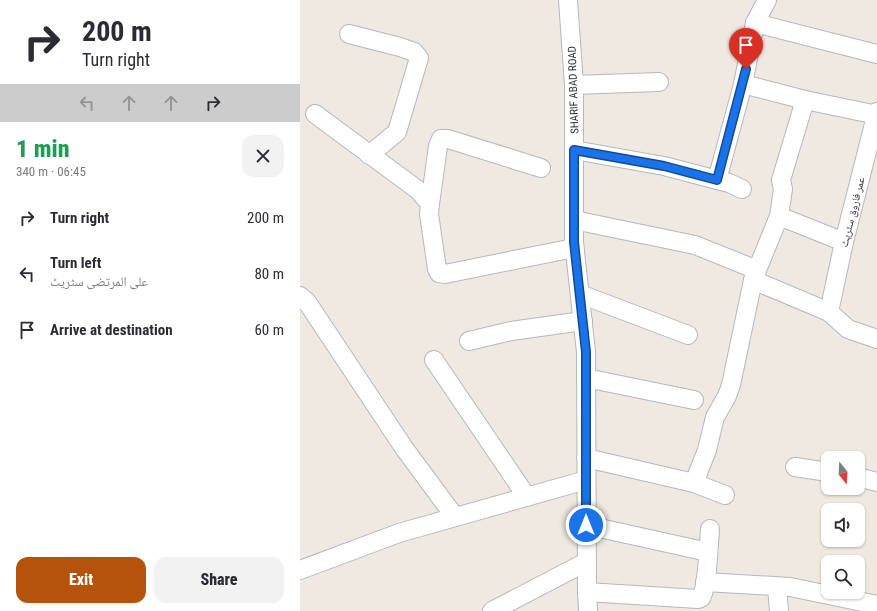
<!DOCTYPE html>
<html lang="en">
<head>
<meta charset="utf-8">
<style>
	body { margin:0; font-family:"Roboto Condensed","Noto Naskh Arabic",sans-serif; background:#f2f2f3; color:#2b2b33; height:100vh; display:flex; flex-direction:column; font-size:15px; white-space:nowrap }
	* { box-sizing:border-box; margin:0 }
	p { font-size:13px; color:#7c7c81 }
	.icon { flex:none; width:22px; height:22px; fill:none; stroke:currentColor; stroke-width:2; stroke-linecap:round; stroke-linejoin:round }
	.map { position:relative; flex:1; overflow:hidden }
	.panel { display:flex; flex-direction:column; background:#fff; width:300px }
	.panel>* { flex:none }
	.banner { background:#fff; color:#2b2b33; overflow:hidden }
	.needle { width:26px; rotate:162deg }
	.controls { position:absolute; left:521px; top:451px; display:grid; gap:8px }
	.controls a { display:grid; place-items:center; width:44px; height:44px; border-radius:8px; background:#fff; box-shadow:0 1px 3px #0004; font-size:20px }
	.pin { position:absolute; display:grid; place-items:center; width:34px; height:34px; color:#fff; margin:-41px -17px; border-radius:50% 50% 50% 0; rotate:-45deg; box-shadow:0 0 4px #0007 }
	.pin .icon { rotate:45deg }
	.me { position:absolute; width:44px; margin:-22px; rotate:0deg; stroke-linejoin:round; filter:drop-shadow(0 0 3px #0008) }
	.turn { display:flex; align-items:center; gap:14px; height:84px; padding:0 16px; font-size:18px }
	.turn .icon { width:52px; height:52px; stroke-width:2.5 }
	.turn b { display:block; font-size:28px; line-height:34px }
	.lanes { display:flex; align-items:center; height:38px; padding:0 16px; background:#0003; justify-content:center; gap:20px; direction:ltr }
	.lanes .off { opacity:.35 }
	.round { display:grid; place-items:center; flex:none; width:42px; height:42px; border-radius:12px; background:#f2f2f3 }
	.overview { display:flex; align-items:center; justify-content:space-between; height:68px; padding:0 16px }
	h1 { font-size:24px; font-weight:800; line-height:30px; color:#1e9e55 }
	.primary-button { display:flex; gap:8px; margin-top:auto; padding:8px 16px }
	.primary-button a { flex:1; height:46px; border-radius:12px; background:#b45309; color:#fff; font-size:16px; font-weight:800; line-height:46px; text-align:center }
	.primary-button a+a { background:#f2f2f3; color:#2b2b33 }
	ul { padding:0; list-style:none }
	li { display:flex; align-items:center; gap:12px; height:56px; padding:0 16px }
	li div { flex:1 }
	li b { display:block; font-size:15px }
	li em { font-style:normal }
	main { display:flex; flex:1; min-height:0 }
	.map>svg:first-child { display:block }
</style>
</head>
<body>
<main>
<section class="panel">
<div class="banner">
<div class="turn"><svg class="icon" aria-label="right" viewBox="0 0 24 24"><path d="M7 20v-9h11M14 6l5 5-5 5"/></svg><div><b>200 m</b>Turn right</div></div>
<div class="lanes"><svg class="icon off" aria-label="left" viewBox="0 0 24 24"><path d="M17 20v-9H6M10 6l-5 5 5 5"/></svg><svg class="icon off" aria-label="ahead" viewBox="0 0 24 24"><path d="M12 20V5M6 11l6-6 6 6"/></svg><svg class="icon off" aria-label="ahead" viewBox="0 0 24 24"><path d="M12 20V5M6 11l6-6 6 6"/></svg><svg class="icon" aria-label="right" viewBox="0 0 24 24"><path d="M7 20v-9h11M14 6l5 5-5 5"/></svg></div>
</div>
<div class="overview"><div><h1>1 min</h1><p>340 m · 06:45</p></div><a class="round"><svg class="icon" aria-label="close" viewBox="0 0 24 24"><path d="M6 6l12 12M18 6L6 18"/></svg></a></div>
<ul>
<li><svg class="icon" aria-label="right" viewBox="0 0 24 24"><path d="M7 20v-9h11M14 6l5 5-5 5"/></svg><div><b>Turn right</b></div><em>200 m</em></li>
<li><svg class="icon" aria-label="left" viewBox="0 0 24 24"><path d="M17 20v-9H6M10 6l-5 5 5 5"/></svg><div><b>Turn left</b><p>علی المرتضی سٹریٹ</p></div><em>80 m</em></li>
<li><svg class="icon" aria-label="arrive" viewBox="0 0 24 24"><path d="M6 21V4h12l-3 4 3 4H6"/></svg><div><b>Arrive at destination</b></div><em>60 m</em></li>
</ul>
<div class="primary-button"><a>Exit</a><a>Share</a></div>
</section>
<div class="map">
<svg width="577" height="611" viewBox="0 0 577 611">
	<rect width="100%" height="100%" fill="#efe9e1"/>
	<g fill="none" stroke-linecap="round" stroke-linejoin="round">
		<!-- minor casing -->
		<g stroke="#b4b7c1" stroke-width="20">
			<g id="minor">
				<path d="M268 0 274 85V242L286 352 287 592 288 611"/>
				<path d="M455 23 577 54"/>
				<path d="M49 34 100 47 114 52 119 58 97 132 69 155"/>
				<path d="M443 84 505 100 577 115"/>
				<path d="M274 85 359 82"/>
				<path d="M15 114 118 190 130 204 129 214 137 269 139 273 145 274 274 248"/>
				<path d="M274 150 364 166 429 183 442 189"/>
				<path d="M417 180 443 84 455 23 467 0"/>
				<path d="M130 204 138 146 141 139H148L241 168"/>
				<path d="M479 216 544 242"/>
				<path d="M274 220 395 245 457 270"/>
				<path d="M453 280 529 312 548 329 577 339"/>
				<path d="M280 294 388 335"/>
				<path d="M0 296 7 302 104 448 155 517"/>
				<path d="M529 312 544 242 577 112"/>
				<path d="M169 341 211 331 283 321"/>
				<path d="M134 360 227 497"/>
				<path d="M286 378 394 400"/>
				<path d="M286 458 394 483 425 495"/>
				<path d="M495 467 528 472"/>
				<path d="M558 477 577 482"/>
				<path d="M394 483 407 450 415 417 427 396 431 385 453 280 479 216 483 189 481 180 505 100"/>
				<path d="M286 525 408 552"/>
				<path d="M0 570 99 533 286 480"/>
				<path d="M405 582 490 587 577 605"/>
				<path d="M477 587 479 611"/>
				<path d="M287 592 398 599 401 598C407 589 409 543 410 529"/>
				<path d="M192 611 286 562"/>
			</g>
		</g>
		<!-- minor -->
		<use href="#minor" stroke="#fff" stroke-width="18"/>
	</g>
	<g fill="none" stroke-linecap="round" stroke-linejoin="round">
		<!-- route casing -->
		<g stroke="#114b97" stroke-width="10">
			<path id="route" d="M286 525V352L274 242V150L364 166 417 180 446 69"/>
		</g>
		<!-- route -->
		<use href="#route" stroke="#1a73e8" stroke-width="7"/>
	</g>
	<g text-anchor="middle" stroke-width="3" stroke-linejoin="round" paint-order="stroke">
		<!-- street labels -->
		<g font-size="11" fill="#2e2e2e" stroke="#fff">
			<text transform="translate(273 90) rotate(-92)" y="4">SHARIF ABAD ROAD</text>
			<text transform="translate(552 212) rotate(-76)" y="4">عمر فاروق سٹریٹ</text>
		</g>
	</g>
</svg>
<div class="controls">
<a><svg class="needle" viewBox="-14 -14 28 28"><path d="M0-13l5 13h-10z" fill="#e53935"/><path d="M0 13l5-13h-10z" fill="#7c7c81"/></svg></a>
<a><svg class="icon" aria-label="sound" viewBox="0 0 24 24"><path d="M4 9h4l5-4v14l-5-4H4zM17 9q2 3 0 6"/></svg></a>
<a><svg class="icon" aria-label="search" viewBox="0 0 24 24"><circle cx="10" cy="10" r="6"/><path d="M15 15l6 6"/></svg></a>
</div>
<div class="pin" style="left:446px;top:69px;background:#d93025"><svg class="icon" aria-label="arrive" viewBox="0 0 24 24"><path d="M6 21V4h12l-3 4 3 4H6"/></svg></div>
<svg class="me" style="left:286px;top:525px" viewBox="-20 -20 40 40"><circle r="17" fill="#1a73e8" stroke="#fff" stroke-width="3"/><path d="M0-11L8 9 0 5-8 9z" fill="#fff"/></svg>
</div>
</main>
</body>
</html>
